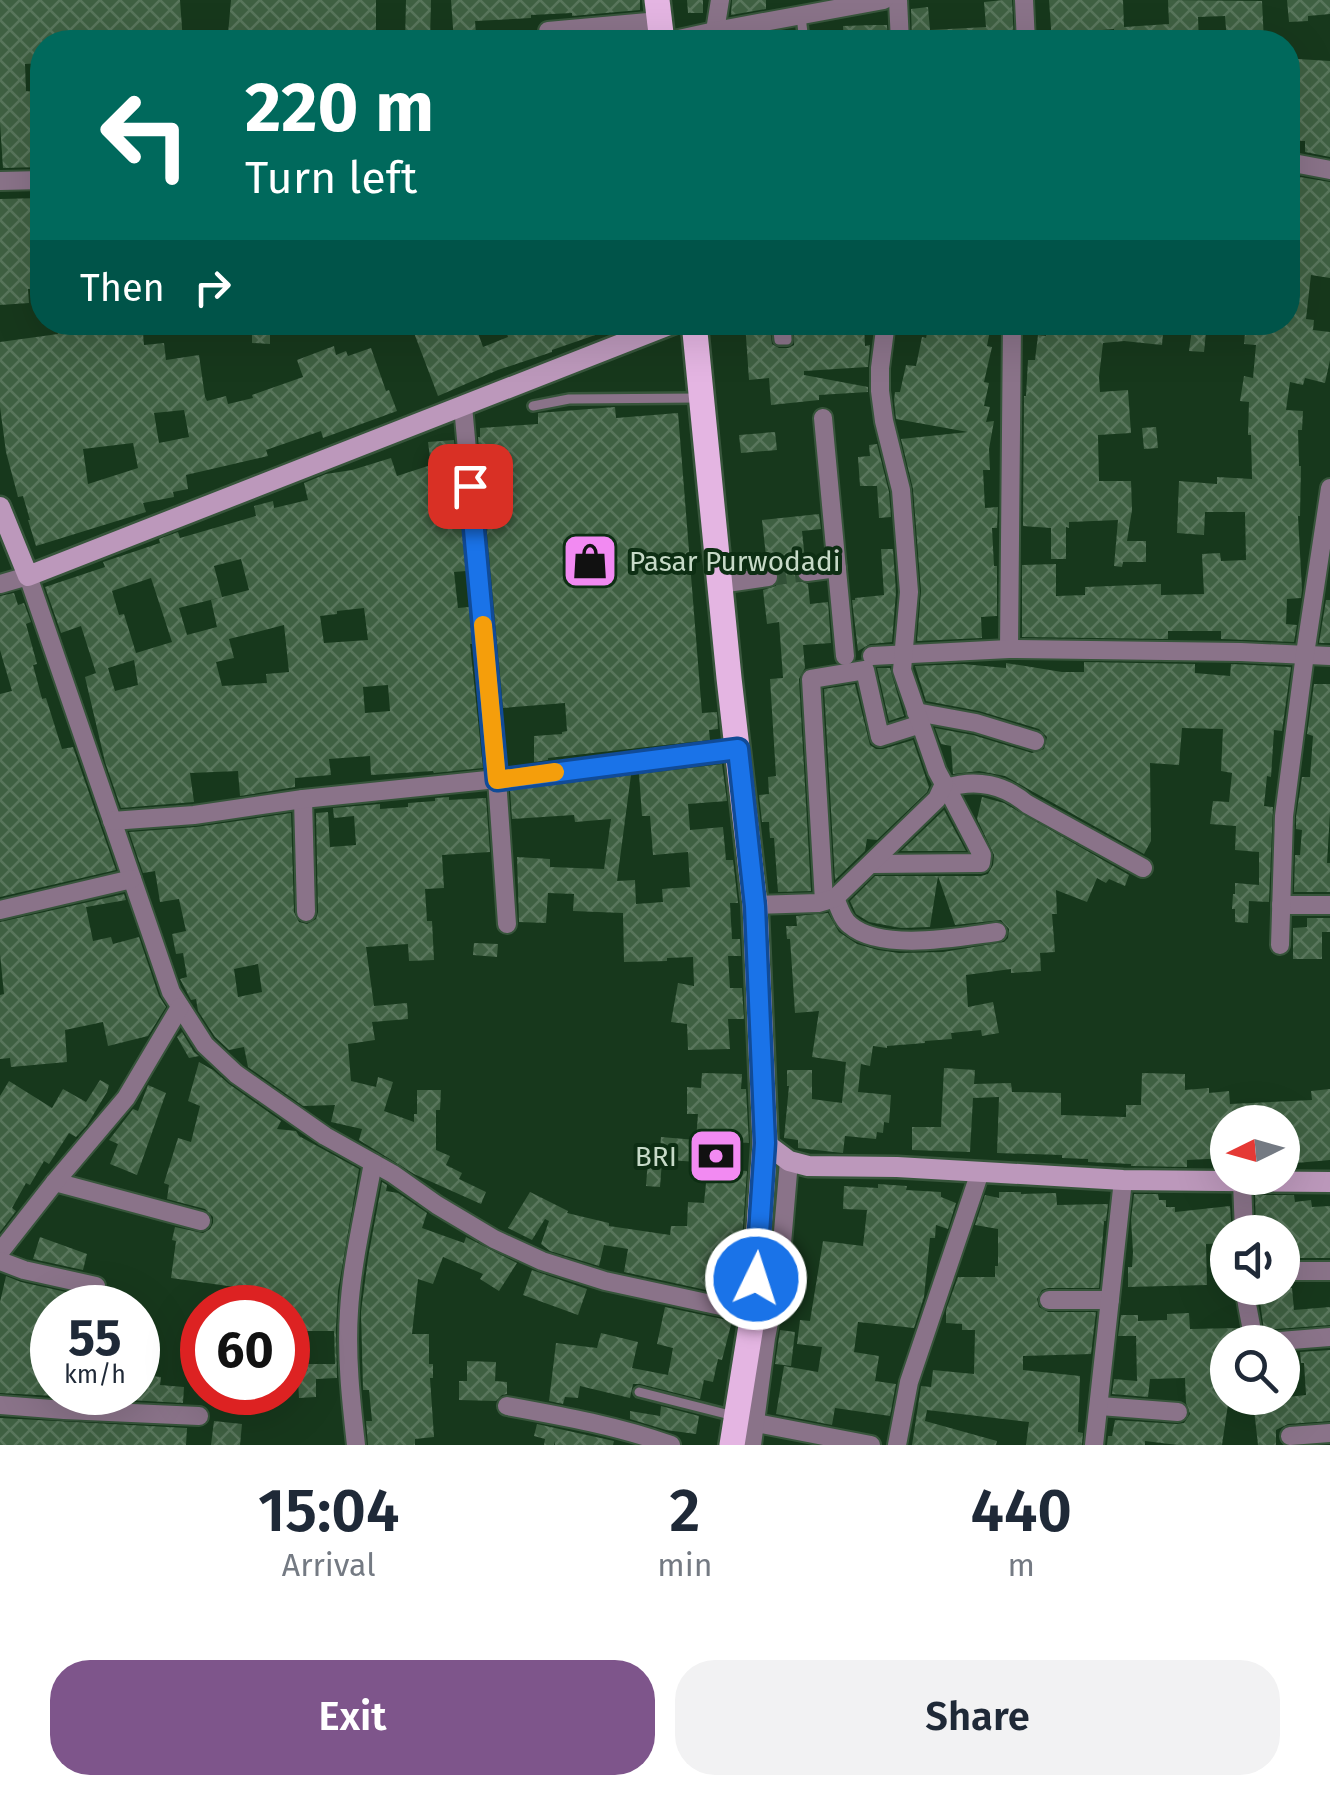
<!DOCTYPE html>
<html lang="en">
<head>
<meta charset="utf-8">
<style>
	body { margin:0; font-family:"Fira Sans",sans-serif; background:#f2f2f3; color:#1f2937; height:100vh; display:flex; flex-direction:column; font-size:38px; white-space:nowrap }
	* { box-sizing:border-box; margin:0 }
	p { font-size:32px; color:#747a83 }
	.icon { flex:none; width:55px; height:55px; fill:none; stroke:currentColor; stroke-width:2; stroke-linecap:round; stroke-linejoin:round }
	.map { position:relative; height:1445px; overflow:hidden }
	.drawer { display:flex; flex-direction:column; background:#fff; flex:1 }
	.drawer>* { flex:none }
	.guide { position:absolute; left:30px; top:30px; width:1270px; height:305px; border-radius:40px; box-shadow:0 10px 40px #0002; background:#00695c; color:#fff; overflow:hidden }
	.needle { width:65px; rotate:265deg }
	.fabs { position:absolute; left:1210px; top:1105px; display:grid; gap:20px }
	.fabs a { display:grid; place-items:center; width:90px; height:90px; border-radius:50%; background:#fff; box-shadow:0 10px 40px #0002; font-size:50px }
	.speed { position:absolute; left:30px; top:1285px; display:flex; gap:20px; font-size:50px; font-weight:700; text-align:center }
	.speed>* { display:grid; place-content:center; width:130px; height:130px; border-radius:50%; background:#fff; box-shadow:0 10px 40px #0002; line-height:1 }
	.speed small { font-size:25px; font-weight:400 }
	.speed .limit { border:15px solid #d22; background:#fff; color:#111 }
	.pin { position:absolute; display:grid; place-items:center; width:85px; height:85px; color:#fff; margin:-42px; border-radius:20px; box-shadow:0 5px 15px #0006 }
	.me { position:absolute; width:110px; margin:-55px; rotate:4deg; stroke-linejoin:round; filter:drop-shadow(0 0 8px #0008) }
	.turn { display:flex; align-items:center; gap:35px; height:210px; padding:0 50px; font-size:45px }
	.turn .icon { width:130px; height:130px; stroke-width:2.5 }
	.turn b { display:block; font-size:70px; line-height:85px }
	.then { display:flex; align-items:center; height:95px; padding:0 50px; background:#0003; gap:20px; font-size:38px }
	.eta { display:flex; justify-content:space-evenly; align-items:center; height:170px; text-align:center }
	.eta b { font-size:60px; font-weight:600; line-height:70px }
	.button { display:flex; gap:20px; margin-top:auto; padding:20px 50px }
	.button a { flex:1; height:115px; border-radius:40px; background:#7e558b; color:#fff; font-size:40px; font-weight:600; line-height:115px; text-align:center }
	.button a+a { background:#f2f2f3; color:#1f2937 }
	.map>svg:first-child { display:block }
</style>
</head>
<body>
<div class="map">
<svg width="1330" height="1445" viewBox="0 0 1330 1445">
	<defs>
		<pattern id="building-cross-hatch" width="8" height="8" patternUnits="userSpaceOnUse" patternTransform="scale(2.5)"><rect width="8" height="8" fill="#3f6042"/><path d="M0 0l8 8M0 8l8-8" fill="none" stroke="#59765c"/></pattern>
	</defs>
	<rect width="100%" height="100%" fill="#17381c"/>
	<!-- building -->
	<g fill="url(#building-cross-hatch)" fill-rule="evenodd">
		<path d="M0 0H180L183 42H134L133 31 67 36 68 42H42V63L25 64 26 91 42 93V167L3 168 0 123Z"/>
		<path d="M231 0H376V37L339 38V33L256 37 228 34Z"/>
		<path d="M406 0H431L430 42H405Z"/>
		<path d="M451 0H640V10L572 16V13L531 15V18L475 21 476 33 469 34 470 42H454Z"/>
		<path d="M687 0H703V13H688Z"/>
		<path d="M732 0H766V9L731 15Z"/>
		<path d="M1003 0H1012L1014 42H912L911 9 928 7 930 30 986 27 984 2Z"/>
		<path d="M1049 0H1123L1124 27 1169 24 1168 0 1262 1 1264 42H1227L1225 16 1198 17 1199 42H1115L1114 29 1066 33 1067 42H1052Z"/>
		<path d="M1287 0H1330V14L1308 16V21L1289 22Z"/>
		<path d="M873 25H887L888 42H844L843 26Z"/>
		<path d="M638 35V40L576 42V41Z"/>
		<path d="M1298 59 1330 61V157L1305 152V141L1288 140V120L1296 121Z"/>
		<path d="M1288 175 1330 182V278L1311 275 1306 319 1314 320 1313 330 1330 332V360L1325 383 1305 378 1303 385 1290 382 1286 410 1303 411 1302 430H1298L1299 466H1301L1300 516H1298L1302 590 1301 598 1287 599 1286 624 1297 625 1294 642 1221 639V631H1168V639L1022 637V565L1056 564V596L1085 595V587L1161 584V595L1204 594 1202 554 1220 553 1221 561 1246 560 1245 512H1205L1204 535 1177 533 1179 481 1217 484V477L1252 479 1251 435H1248L1249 402 1240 401 1244 376 1253 378 1256 345 1244 344 1246 322H1288V303L1294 304 1297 273 1288 271Z"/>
		<path d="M42 198V269L34 270 35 288 28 289 29 303 0 305V199Z"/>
		<path d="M252 322H270V344L252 343Z"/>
		<path d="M442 322H447L450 331 474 322 483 347 508 337 503 322H624V325L552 350V352L498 370 438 396 414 333Z"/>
		<path d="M745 322H769L772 344 779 348H788L794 345V322H864L865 346 870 345 868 367 804 371V375L868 387V392L819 395V400L771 405 769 378 749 380Z"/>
		<path d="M930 322H989L991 325 987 346 992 347 984 382 989 383 984 406 990 407 986 422 994 421 989 449 990 470H983L985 508 998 507 997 528H992L994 566H997V616L981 617 982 638 917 641 921 591 913 489 901 439 968 432 896 419 894 400 895 392H900L906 365 916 366 922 337 926 338Z"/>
		<path d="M1047 322H1073L1106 328V322H1164L1162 345 1124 341 1103 343 1099 377 1100 392 1128 390 1131 433 1098 435 1099 481H1131L1132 510 1127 541H1146V562H1123L1122 567 1114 566 1118 520 1069 522V528L1066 527V559H1051V528L1023 526 1024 396H1026L1028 360H1035L1038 335 1046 336Z"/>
		<path d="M1193 322H1207L1204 352 1189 351Z"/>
		<path d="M126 325V335L143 333 144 345 164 343 166 360 199 355 205 397 207 401 226 396 228 404 253 398 252 395 303 377 297 360 334 346 336 355 346 351 348 356 371 348 386 391 389 390 397 411 323 438 321 431 266 450 268 456 186 475 188 489 173 492 174 497 143 503 146 512 36 546 28 520H30L23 496 18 497 6 452 0 407V342L58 334 57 331ZM184 410 189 437 159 443 154 413ZM133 443 138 468 88 484 83 449Z"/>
		<path d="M615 407 616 418 678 413 702 713 717 712 718 729 709 730 710 740 548 758V760L534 762V736L562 734V732L567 731 565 703 503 708 478 437H480V428L538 424V413Z"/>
		<path d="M1156 427 1158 448 1144 449 1142 428Z"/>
		<path d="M775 432 777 450 741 453 739 435Z"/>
		<path d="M454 440 466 571 454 572 458 608 469 607 472 644H470L483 768 434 773 433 771 371 775 370 756 329 759 331 775 295 778V787L240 796 238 771 190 773 194 802 121 808 105 762 85 677 96 673 81 626 61 633 45 587 105 567 103 562 160 543 159 539 178 532 180 538 256 516 254 506 273 501 274 508 308 500 304 483 326 474 352 470 391 458 397 476 431 465 428 442ZM241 559 249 590 211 600 217 627 187 635 179 608 222 597 214 566ZM151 578 172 642 136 653 124 614 119 615 112 591ZM364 608 368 640 324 643 320 616 337 614V611ZM284 625 289 672 266 674 267 683 222 686 216 662 234 658 229 639ZM134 660 138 685 115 691 108 668ZM388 685 390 711 365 713 363 687Z"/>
		<path d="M877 444 889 492 891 517 879 518 877 486H860L858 457 870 456 869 445Z"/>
		<path d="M819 514 821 529 802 531 805 560 799 563 795 573 798 580 808 584 810 604 828 602 831 643 803 645 805 668 799 679 811 891 778 892 774 838H770L769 822H762L759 795 769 794 768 777 776 776 770 679 783 678 779 622 767 624 763 590 776 586 780 576 777 569 767 565 762 520Z"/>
		<path d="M881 549H893L896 592 892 642 870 644 858 651 852 600H855V598L884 595Z"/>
		<path d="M14 593 18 605 24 603 31 622 26 624 37 664 33 665 42 699 46 698 62 749 73 747 116 870 0 897V694L12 691 0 650V596Z"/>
		<path d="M1326 600H1330V643H1319Z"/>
		<path d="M1084 662 1195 664V673L1230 676 1231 664 1291 667 1282 731 1274 730 1271 777 1267 776 1264 806 1273 807 1269 902 1249 901 1248 923 1235 922V909H1232L1233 894H1235V883L1259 885V852L1235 850 1236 826 1210 824 1213 801 1229 802 1232 773 1221 771 1223 729 1182 728 1179 765 1150 763 1151 841 1144 854 1005 776 979 771 953 774 951 746 941 744 935 728 973 735 1032 753 1044 749 1047 737 1039 729 979 711 926 701 915 666 963 664 1006 668V663L1062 672H1084Z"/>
		<path d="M877 668H890L904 716 889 721Z"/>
		<path d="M855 684 870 745 876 749H883L913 740 929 787 927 792 877 840 867 839 865 851 835 880 824 689Z"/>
		<path d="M1314 684H1330V813L1327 863H1330V892H1294L1295 855H1300L1302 830 1296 829V817L1302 777H1310L1313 736 1307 734Z"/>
		<path d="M722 764 727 801 688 804 690 830 723 827 726 860H733L738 903H730L732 939H740L741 956H728L730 988H742L744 1019H728L730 1049 688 1050 687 1024 671 1022 678 983 694 986 693 957 667 958V961L624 962 623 913 573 911 574 894 548 893 546 923 519 922 517 857 550 859V867L604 869 611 819 575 822 574 815 512 819 510 790 631 775 617 881 635 880 636 904 663 902 662 889 690 887 688 852 653 855 650 816H642L639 774Z"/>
		<path d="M449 797V800L486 798 490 852 442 855 444 888 425 889 427 921H432L434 960 409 961 408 944 366 947 374 1006 407 1003 408 1019 372 1022 375 1040 348 1044 351 1081 376 1087 378 1077 393 1082 384 1111 414 1122V1114H417V1090H441L440 1110H436V1150L450 1156 446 1165 462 1173 459 1179 486 1192 481 1204 414 1174 359 1140 362 1129 331 1122 335 1105 303 1106 248 1067 244 1047 229 1050 215 1037 198 1011 196 999 191 1000 180 979 187 977 183 953 176 954 172 934 186 931 179 899 160 902 155 871 143 873 129 832 196 827 291 813 294 912 299 922 307 924 316 919 318 912 316 813 328 812 330 847 356 845 354 816 334 818 333 808 380 804V809L408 807V803L435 801V798ZM258 964 262 992 238 997 234 969Z"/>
		<path d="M982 797 1004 803 1129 875 1125 886 1109 879 1106 883 1097 878 1087 902 1056 890 1057 914H1052L1055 952 1040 953 1041 971 1011 973V969L966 975 968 1007 993 1002 999 1033 982 1036 981 1030 951 1033 952 1039 925 1041V1043L887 1046V1048L873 1046 870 1066 861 1064 858 1092 891 1095 889 1123 884 1122 883 1133 877 1132 876 1139 845 1136 843 1153 798 1148V1140L784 1138 789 1086H787V1070H812V1099L842 1103 846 1062 812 1057 819 1011 795 1013 790 939H787L786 926H797L796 916 828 913 839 932 857 944 878 950 899 953 943 952 1004 942 1008 938 1009 929 1001 920 955 925 938 876 930 927 901 928 869 922 856 914 850 901 875 876H981L988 874 993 865 994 855 977 819Z"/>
		<path d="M944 810 966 851H901Z"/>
		<path d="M124 894 126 900 86 907 93 941 111 937 113 944 139 937 159 996 166 1007 148 1036 108 1046 103 1022 65 1030 67 1062 11 1067 10 1058 0 1059V995L4 994 0 954V922Z"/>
		<path d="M1307 918H1330V932H1322V959H1293V928L1307 927Z"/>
		<path d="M474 943 498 944 497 957 473 955Z"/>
		<path d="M182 1032 194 1052 199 1056 189 1058 177 1037Z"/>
		<path d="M199 1062 213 1070 229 1084 281 1121 277 1129 296 1131 299 1136 359 1169 338 1291 336 1328 337 1378 316 1379V1397L299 1398 297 1364H335L334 1331H305L303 1334 302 1363 288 1362V1308H233L235 1287 171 1278 176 1241 172 1240 175 1227 203 1233 210 1229 213 1223V1217L205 1209 167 1199 169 1185 164 1183 178 1138 191 1142 200 1106 188 1101Z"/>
		<path d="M944 1068 975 1070 974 1084 1011 1083 1012 1092 1061 1093V1115L1126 1117V1105H1141L1142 1073 1185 1074V1090L1209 1088V1093L1229 1091 1230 1104 1312 1100 1311 1091 1330 1089V1160L1285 1164 1282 1122H1227L1228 1158 1187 1160V1167L1131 1166V1164L1088 1162V1159L1062 1158V1155L997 1153 999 1097 973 1098 970 1152 912 1150V1127H941Z"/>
		<path d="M702 1073 742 1074 741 1089H746L749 1143 725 1141 722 1169 747 1171 738 1297 624 1272 628 1249 604 1245 599 1266 550 1251 541 1244 549 1221 545 1219 532 1240 508 1228 530 1192 568 1211 567 1213 609 1223V1226L670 1235 671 1226H687L688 1202 704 1203 708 1163 659 1159 661 1137 696 1140 698 1114H687V1087L701 1088Z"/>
		<path d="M100 1080 109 1085 107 1092 87 1125 76 1137 69 1133 49 1164 44 1161 30 1185 26 1183 12 1208 16 1211 0 1232V1096L9 1081 52 1108 63 1089 86 1102Z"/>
		<path d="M148 1085 166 1093 137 1175 110 1164 118 1144 109 1140 133 1109 138 1111Z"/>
		<path d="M648 1159 662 1161 660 1187 646 1186Z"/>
		<path d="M382 1182 387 1185 386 1191 398 1193 427 1213 422 1228 464 1243 466 1237 517 1263 499 1291 480 1279 483 1274 443 1257 433 1284 418 1279 412 1334H429V1364H433V1378H430L434 1437 415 1439V1445H368L366 1421H372L369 1390H363L361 1312 368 1258Z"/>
		<path d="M878 1184 907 1186 906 1190 941 1192V1197L956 1203 948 1229 936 1225 935 1238H930L924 1297 914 1328 858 1322 854 1352 879 1356 875 1381 896 1384 890 1416 835 1408 832 1425 776 1414 784 1366 818 1372 822 1347 797 1344 800 1320 810 1321 823 1241 863 1246 867 1210 843 1209 844 1186 878 1188Z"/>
		<path d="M999 1192H1021V1194L1056 1193 1057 1205 1108 1204 1106 1221H1104L1099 1288H1048L1042 1290 1037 1299 1039 1307 1048 1312H1096L1091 1354 1023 1356V1370L1080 1376 1078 1432 1083 1433 1082 1445H1026L1029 1422 927 1410 925 1421 997 1441 996 1445H912L921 1386 931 1387 933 1370 974 1374 975 1330H962V1324L946 1323V1310L958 1277H995V1266H998V1229L975 1225 985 1195 999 1198Z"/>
		<path d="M1134 1194H1158L1159 1200H1166V1207H1175V1212L1230 1206 1232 1232H1228V1243L1206 1244 1207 1285 1128 1287V1267H1132L1133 1252 1131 1220Z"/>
		<path d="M1255 1195H1294L1295 1202 1311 1200 1312 1207 1330 1206V1258H1294L1282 1263V1232H1256Z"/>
		<path d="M40 1237 87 1254 83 1270 33 1259Z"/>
		<path d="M532 1270 587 1289 578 1315 523 1295Z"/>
		<path d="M6 1276 21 1282 93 1298 104 1295 108 1289 120 1290 117 1308H52V1392H138V1375L161 1377 160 1385 184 1387 183 1403 0 1393V1302Z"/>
		<path d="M1258 1288H1292L1294 1310 1330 1307V1325L1264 1330Z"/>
		<path d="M665 1307 732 1321 722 1360 718 1359 713 1382 704 1380 700 1399 640 1384H633L630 1398 580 1386 578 1398 565 1397 563 1404 549 1401 556 1343 597 1348 601 1333 638 1342 632 1368 668 1375 673 1348 657 1344Z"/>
		<path d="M1189 1313 1190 1329 1239 1328 1240 1342H1228V1404L1222 1445H1178L1145 1441V1445H1107L1108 1436H1112L1115 1420 1177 1424 1184 1423 1190 1414 1186 1403 1185 1378 1150 1379 1148 1397 1112 1394 1114 1379 1137 1381 1136 1336H1118L1121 1315H1138V1321L1167 1320V1314Z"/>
		<path d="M780 1330 795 1332 791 1366 775 1364Z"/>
		<path d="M1330 1350V1421L1288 1424 1276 1430V1445H1258L1253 1401 1306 1395 1304 1363H1301L1300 1352Z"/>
		<path d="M467 1361 496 1362 495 1381 507 1382V1394L502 1395 496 1401 459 1400V1381H467Z"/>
		<path d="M661 1406 699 1416 696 1434 666 1430 630 1419V1411L660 1416Z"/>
		<path d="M0 1418 187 1428 186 1445H0Z"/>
		<path d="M214 1421 242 1424 240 1445H211Z"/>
		<path d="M537 1424 614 1441 613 1445H555V1441L554 1445H544L545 1439 534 1436Z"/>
	</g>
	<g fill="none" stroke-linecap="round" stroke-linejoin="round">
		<!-- minor-tunnel -->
		<path stroke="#315036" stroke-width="18" stroke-dasharray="18 9" stroke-linecap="butt" d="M768 577 807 572"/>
		<!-- service casing -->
		<g stroke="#37553b" stroke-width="14">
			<g id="service">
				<path d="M801 16 804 42"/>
				<path d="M777 322 779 340H787L786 322"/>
				<path d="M533 406 569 399 700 398"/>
				<path d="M639 1392 734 1416"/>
			</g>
		</g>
		<!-- minor casing -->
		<g stroke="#37553b" stroke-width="22">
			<g id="minor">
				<path d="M898 0 900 42"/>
				<path d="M1024 0 1026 42"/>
				<path d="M548 31 659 21"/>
				<path d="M715 31 720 0"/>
				<path d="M665 42 715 31 884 0"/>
				<path d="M1288 162 1330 170"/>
				<path d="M0 181 42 180"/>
				<path d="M463 406 497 779 507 924"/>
				<path d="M823 418 845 656"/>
				<path d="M807 572 837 568"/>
				<path d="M0 584 28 576 171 992 205 1045 236 1074 325 1136 393 1174 437 1205 494 1239 542 1261 605 1281 753 1313"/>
				<path d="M720 584 768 577"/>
				<path d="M1009 649 1012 322"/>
				<path d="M872 656 1009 649 1241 652 1330 656"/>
				<path d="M916 712 976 723 1035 741"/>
				<path d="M944 784 947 788C976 778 1005 785 1027 804L1143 868"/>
				<path d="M303 799 306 912"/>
				<path d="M112 821 194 815 303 799 497 779 738 749"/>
				<path d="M871 864 981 863 982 855 947 788"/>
				<path d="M835 898C839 907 842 919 850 925 881 952 959 937 997 932"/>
				<path d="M824 901 811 679 865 670 880 737 921 724"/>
				<path d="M755 905 818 903 835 898 937 799 944 784 937 771 902 670 909 592 901 490 884 421 880 391V368L886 322"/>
				<path d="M1281 905H1330"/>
				<path d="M0 910 132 879"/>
				<path d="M1280 945 1284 816 1305 654 1330 488"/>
				<path d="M55 1182 201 1221"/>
				<path d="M1242 1182 1244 1232"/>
				<path d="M0 1252 55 1182 126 1098 180 1007"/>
				<path d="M0 1261 24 1270 96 1286"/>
				<path d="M1294 1271H1330"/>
				<path d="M1245 1288C1246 1307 1252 1323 1253 1342"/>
				<path d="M1049 1300H1110"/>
				<path d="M1267 1342 1330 1337"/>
				<path d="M0 1405 64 1410 199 1416"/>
				<path d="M507 1406C562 1416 618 1426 671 1445"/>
				<path d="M1100 1406 1178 1412"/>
				<path d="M756 1423 871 1445"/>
				<path d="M1290 1436 1330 1433"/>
				<path d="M356 1445C351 1401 346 1356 349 1311 352 1262 364 1212 373 1163"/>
				<path d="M752 1445 766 1338 780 1267 789 1161"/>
				<path d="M897 1445 909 1382 980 1172"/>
				<path d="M1094 1445 1123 1180"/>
			</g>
		</g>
		<!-- secondary casing -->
		<g stroke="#37553b" stroke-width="25">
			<g id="secondary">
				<path d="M0 507 28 576 677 322"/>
				<path d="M765 1143 789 1161 808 1166 897 1167 1123 1180 1330 1182"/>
			</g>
		</g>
		<!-- primary casing -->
		<g stroke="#37553b" stroke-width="30">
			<g id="primary">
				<path d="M657 0 662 42"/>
				<path d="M694 322 729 678 755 905 765 1143 753 1313 732 1445"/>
			</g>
		</g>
		<!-- service -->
		<use href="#service" stroke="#8a7389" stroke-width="9"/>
		<!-- minor -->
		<use href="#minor" stroke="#8a7389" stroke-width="18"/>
		<!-- secondary -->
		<use href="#secondary" stroke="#bc98bb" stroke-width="20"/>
		<!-- primary -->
		<use href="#primary" stroke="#e4b5e2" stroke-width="25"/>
	</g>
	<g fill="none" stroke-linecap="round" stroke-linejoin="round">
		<!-- route casing -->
		<g stroke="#114b97" stroke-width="25">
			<path id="route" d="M470 486 497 780 738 749 755 906 765 1143 756 1279"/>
		</g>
		<!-- route -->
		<use href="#route" stroke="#1a73e8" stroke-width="18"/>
		<!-- slow -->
		<path stroke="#f59e0b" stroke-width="18" d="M483 625 497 780 555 772"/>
	</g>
	<!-- icons -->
	<defs>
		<g id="shop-square" transform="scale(2.875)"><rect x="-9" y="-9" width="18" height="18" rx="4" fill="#f28af2" stroke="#0d2e13"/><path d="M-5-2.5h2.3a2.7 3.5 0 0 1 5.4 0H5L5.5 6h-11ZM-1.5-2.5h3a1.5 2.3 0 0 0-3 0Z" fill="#111"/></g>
		<g id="bank-square" transform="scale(2.875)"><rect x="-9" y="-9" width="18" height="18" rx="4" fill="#f28af2" stroke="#0d2e13"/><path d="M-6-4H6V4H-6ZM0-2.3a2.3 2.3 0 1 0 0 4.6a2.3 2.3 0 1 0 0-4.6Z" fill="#111"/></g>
	</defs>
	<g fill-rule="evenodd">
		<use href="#shop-square" x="590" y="561"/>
		<use href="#bank-square" x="716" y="1156"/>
	</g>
	<g text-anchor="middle" stroke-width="8" stroke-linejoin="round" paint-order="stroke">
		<!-- poi labels -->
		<g font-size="28" fill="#c7dac8" stroke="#0d2e13" text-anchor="start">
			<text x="629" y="571">Pasar Purwodadi</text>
			<text x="677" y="1166" text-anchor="end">BRI</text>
		</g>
	</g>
</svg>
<div class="fabs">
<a><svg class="needle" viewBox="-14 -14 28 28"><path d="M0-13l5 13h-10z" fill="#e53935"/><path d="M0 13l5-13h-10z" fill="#747a83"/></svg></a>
<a><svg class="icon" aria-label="sound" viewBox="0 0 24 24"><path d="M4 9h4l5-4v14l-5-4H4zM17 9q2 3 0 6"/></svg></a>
<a><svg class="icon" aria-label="search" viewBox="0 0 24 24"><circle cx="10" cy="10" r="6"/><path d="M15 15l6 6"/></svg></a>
</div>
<div class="speed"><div>55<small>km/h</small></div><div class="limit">60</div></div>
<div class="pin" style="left:470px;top:486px;background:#d93025"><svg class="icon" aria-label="arrive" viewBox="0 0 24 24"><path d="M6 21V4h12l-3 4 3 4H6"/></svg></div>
<svg class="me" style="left:756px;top:1279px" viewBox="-20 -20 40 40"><circle r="17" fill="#1a73e8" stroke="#fff" stroke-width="3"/><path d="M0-11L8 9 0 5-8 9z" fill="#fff"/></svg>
<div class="guide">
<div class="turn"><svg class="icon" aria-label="left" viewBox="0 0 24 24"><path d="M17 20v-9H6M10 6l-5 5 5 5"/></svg><div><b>220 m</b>Turn left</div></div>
<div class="then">Then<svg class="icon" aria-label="right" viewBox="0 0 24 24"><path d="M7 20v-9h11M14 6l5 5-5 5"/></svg></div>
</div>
</div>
<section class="drawer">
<div class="eta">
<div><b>15:04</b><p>Arrival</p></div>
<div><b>2</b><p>min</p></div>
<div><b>440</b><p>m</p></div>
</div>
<div class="button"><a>Exit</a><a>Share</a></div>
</section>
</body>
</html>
